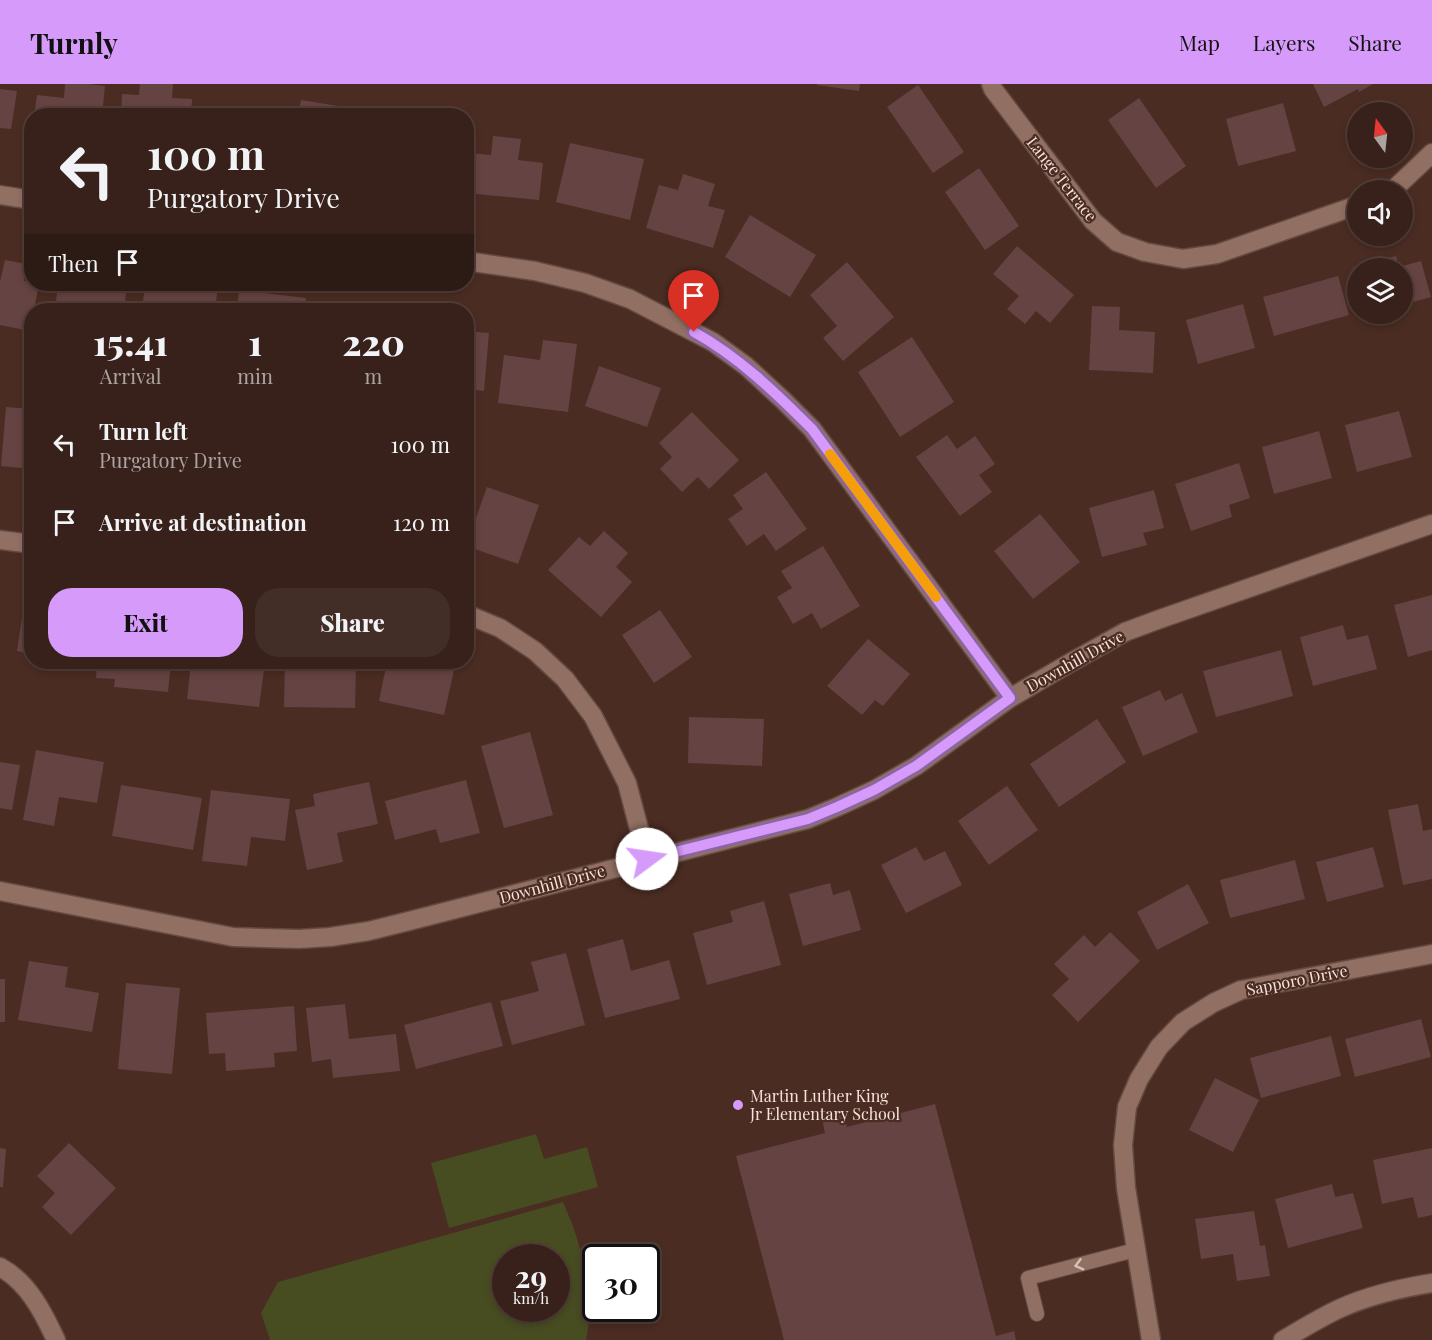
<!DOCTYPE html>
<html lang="en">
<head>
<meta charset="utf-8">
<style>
	body { margin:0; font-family:"Playfair Display",serif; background:#432e27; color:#f1f3f6; height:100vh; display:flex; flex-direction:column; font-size:22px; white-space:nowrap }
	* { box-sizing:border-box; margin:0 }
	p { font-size:20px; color:#aba3a2 }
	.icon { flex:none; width:33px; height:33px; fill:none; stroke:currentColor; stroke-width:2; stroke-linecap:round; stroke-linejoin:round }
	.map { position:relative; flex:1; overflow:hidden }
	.side { position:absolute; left:24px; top:219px; width:450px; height:366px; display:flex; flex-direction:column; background:#38211a; border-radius:24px; box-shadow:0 3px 9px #0003,0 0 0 2px #523e39 }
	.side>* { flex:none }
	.hud { position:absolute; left:24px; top:24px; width:450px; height:183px; border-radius:24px; box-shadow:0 3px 9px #0003,0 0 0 2px #523e39; background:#38211a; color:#f1f3f6; overflow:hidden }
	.needle { width:39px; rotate:345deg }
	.tools { position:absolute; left:1347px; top:18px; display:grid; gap:12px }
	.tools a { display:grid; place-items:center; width:66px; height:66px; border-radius:50%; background:#38211a; box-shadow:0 3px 9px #0003,0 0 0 2px #523e39; font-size:30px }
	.speed { position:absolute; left:492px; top:1160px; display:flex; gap:12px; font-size:30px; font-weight:700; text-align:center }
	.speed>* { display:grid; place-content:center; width:78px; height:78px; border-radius:50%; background:#38211a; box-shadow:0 3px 9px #0003,0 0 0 2px #523e39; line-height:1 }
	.speed small { font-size:15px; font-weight:400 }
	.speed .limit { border:3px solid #111; border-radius:9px; background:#fff; color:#111 }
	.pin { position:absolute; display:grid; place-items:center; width:51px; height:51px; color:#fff; margin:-62px -26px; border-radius:50% 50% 50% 0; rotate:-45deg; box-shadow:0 0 6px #0007 }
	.pin .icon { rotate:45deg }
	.me { position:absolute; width:66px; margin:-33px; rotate:76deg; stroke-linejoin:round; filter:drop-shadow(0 0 4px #0008) }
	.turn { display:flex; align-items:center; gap:21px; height:126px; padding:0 24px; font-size:27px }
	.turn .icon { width:78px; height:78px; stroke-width:2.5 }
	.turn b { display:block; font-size:42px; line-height:51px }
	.then { display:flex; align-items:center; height:57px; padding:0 24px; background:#0003; gap:12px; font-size:22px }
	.eta { display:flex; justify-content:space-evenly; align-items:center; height:102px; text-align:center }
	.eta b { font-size:36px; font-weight:800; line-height:42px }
	.action { display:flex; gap:12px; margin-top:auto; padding:12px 24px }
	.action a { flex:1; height:69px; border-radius:24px; background:#d69bfa; color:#111; font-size:24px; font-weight:800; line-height:69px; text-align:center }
	.action a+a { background:#432e27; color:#f1f3f6 }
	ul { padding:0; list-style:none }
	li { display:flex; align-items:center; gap:18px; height:78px; padding:0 24px }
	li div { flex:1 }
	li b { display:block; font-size:22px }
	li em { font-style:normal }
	header { display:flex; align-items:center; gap:36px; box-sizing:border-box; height:84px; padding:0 30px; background:#d69bfa; color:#111 }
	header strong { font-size:28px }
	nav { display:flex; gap:33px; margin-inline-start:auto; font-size:21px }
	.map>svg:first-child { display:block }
</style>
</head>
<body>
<header>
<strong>Turnly</strong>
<nav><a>Map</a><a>Layers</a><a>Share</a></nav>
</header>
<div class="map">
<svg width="1432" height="1256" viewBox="0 0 1432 1256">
	<rect width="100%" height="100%" fill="#4a2c22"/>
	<!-- green -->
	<g fill="#474c21" fill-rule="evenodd">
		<path d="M536 1050 544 1075 587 1063 598 1103 449 1144 431 1079Z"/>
		<path d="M563 1118 573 1142 586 1184 590 1232 586 1256H270L261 1229 278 1198ZM506 1173H556V1224H506Z"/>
	</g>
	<!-- building -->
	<g fill="#654342">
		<path d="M65 0H88L105 2 102 32H34L37 11 64 14Z"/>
		<path d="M140 0H173L172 14 192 15 191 32H121L122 10 139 11Z"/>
		<path d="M817 0H860L859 7 817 1Z"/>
		<path d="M1313 0H1373L1359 8 1358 5 1324 23Z"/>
		<path d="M918 1 964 68 933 89 887 23Z"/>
		<path d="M0 5 17 7 11 45 0 44Z"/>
		<path d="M1139 14 1186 82 1156 104 1108 36Z"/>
		<path d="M301 16 369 27 368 32H298Z"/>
		<path d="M1283 19 1296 67 1238 82 1226 35Z"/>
		<path d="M493 52 521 55 518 76 543 79 539 116 466 109 470 69 491 71Z"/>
		<path d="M570 59 644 75 630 136 556 118Z"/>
		<path d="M979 84 1019 142 985 166 945 108Z"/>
		<path d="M683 90 715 100 708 122 725 126 713 164 646 144 659 101 678 106Z"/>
		<path d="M750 131 816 171 790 213 725 173Z"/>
		<path d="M1017 162 1074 211 1050 239 1036 227 1025 240 1007 225 1019 212 993 190Z"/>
		<path d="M1396 172 1399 183 1421 177 1431 213 1402 221V184H1358L1357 190 1355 184H1351Z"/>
		<path d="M5 176 26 180 24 197 32 198V200H39L34 226H32L30 247 0 241V198Z"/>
		<path d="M847 178 894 233 843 277 823 254 837 242 810 211Z"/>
		<path d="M1338 192 1349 231 1274 252 1263 213Z"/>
		<path d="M58 200H127L124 226H55Z"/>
		<path d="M145 200H206L218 201 215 226H142Z"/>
		<path d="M239 206 306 214 305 226H237Z"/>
		<path d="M1243 220 1255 264 1198 280 1186 236Z"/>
		<path d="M1092 222 1120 223 1119 246 1155 248 1153 289 1089 286Z"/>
		<path d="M466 247 489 249 484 307 466 305Z"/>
		<path d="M912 253 954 318 900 353 858 288Z"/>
		<path d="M543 256 577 260 568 328 498 319 504 271 540 276Z"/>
		<path d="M599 282 661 304 647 343 585 322Z"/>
		<path d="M6 323 32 325V385L1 382Z"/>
		<path d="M1399 327 1412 373 1357 388 1345 341Z"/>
		<path d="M692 328 739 376 709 405 698 393 682 408 660 385 672 373 659 359Z"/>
		<path d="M1319 347 1332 394 1274 410 1262 363Z"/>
		<path d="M947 351 957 365 975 352 995 380 979 391 992 408 960 432 916 373Z"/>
		<path d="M1239 379 1250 414 1229 421 1232 433 1191 447 1175 400Z"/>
		<path d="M766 388 807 445 776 467 764 450 747 462 728 435 743 425 733 411Z"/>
		<path d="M487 403 539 421 518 480 466 462Z"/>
		<path d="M1154 406 1164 444 1143 449 1147 461 1102 473 1089 424Z"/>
		<path d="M1040 430 1080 478 1033 515 994 467Z"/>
		<path d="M604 447 628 469 616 483 632 498 601 533 548 486 579 453 590 462Z"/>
		<path d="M823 462 860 522 821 545 812 529 793 540 777 513 792 504 781 487Z"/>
		<path d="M1432 511V566L1408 573 1394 521Z"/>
		<path d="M24 520 32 521V570L17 567Z"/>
		<path d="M660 526 692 573 654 599 622 551Z"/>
		<path d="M1343 541 1347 556 1368 551 1377 585 1313 602 1300 553Z"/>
		<path d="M868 555 910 590 883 622 875 616 862 631 827 602Z"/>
		<path d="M1281 566 1293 612 1216 633 1203 587Z"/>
		<path d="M97 578H171L168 608 114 603 115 595 96 594Z"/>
		<path d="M191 578H265L259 623 187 615Z"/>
		<path d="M285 578H356L355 624 284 623Z"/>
		<path d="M387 578H412L454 586 444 631 379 617Z"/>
		<path d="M1160 606 1165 617 1182 609 1198 648 1143 672 1122 623Z"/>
		<path d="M689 633 764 635 762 682 688 679Z"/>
		<path d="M1097 635 1126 678 1059 723 1030 680Z"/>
		<path d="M530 648 553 731 504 744 481 662Z"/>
		<path d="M36 666 104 678 97 719 59 713 54 742 23 736Z"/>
		<path d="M0 678 20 681 12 726 0 724Z"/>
		<path d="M466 696 480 749 440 759 436 745 395 756 385 717Z"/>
		<path d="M369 698 378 740 337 749 343 778 307 786 295 726 315 722 313 710Z"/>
		<path d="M121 701 202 714 193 766 112 752Z"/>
		<path d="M1007 702 1038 746 989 781 958 737Z"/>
		<path d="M211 706 290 715 285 757 251 753 247 782 202 777Z"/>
		<path d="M1418 720 1423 747 1432 745V795L1403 801 1388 726Z"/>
		<path d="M916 763 924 777 945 767 962 801 906 829 881 781Z"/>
		<path d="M1373 763 1384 803 1327 818 1316 778Z"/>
		<path d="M1295 776 1305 815 1230 834 1220 796Z"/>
		<path d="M830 799 833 811 850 806 861 846 803 862 789 810Z"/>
		<path d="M1188 800 1209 839 1157 866 1137 828Z"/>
		<path d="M764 817 781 881 707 901 693 849 733 838 730 827Z"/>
		<path d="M1110 848 1140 877 1078 938 1052 911 1069 895 1054 880 1084 851 1095 863Z"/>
		<path d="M623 855 631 887 669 876 680 915 605 934 587 865Z"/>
		<path d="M566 869 585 941 512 961 500 917 539 907 531 878Z"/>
		<path d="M29 877 68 883 65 903 99 909 92 948 18 936Z"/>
		<rect x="0" y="895" width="5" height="43"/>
		<path d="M126 899 180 904 172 990 118 985Z"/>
		<path d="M491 918 503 962 416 985 404 941Z"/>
		<path d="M345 920 349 955 396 950 400 987 333 994 331 975 312 978 306 924Z"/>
		<path d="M294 922 297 967 274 969 275 983 226 987 225 969 209 970 206 929Z"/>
		<path d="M1421 935 1431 973 1355 993 1345 955Z"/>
		<path d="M1331 952 1341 992 1261 1014 1250 974Z"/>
		<path d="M1215 994 1259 1016 1233 1068 1189 1046Z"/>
		<path d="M935 1020 996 1252 1014 1247 1016 1256H784L736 1072 825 1049 822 1035 843 1030 847 1043Z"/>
		<path d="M69 1059 116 1104 71 1151 42 1123 55 1109 37 1092Z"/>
		<path d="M0 1064 6 1065 3 1103H0Z"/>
		<path d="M1432 1064V1131L1418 1134 1413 1113 1382 1120 1373 1076Z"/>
		<path d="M1332 1100 1335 1113 1353 1109 1363 1144 1288 1164 1275 1115Z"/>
		<path d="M1254 1127 1260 1162 1265 1161 1270 1192 1237 1197 1233 1170 1201 1175 1195 1135Z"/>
	</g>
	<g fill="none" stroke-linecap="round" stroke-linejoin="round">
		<!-- lane casing -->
		<g stroke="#634a40" stroke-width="16">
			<path id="lane" d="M1037 1230 1028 1194 1135 1166"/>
		</g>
		<!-- street casing -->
		<g stroke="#634a40" stroke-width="21">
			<g id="street">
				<path d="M991 0 993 5 1093 137 1117 158 1145 168 1183 175 1217 170 1358 121"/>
				<path d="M1393 106 1432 69"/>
				<path d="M0 111 32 116"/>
				<path d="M466 177 535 187 585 199 630 215 713 258 746 282 784 317 812 345 1010 614"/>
				<path d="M0 456 32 460"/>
				<path d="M466 530 500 544 535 567 565 595 593 632 627 699 647 775"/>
				<path d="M0 807 233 853 299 855 330 853 369 847 409 837 808 735 837 723 874 706 916 682 1010 614 1068 580 1125 548 1160 535 1432 440"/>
				<path d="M0 1183C28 1198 43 1228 56 1256"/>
				<path d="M1151 1256 1126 1104 1123 1061 1127 1023 1139 995 1159 963 1183 938 1213 919 1241 906 1432 870"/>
				<path d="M1283 1256C1302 1245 1321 1233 1341 1224 1370 1211 1401 1204 1432 1199"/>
			</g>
		</g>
		<!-- lane -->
		<use href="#lane" stroke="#916f63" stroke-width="14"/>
		<!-- street -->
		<use href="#street" stroke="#916f63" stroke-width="18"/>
	</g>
	<!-- one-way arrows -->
	<defs><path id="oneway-chevron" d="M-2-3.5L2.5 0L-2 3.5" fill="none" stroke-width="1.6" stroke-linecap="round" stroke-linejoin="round" transform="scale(1.5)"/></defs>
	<use stroke="#d8c0b7" href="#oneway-chevron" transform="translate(1079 1181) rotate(165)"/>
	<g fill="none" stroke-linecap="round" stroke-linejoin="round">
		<!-- route casing -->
		<g stroke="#8b65a2" stroke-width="15">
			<path id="route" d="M647 775 808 735 837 723 874 706 916 682 1010 614 812 345C776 309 739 273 694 248"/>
		</g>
		<!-- route -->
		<use href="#route" stroke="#d69bfa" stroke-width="10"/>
		<!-- slow -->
		<path stroke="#f59e0b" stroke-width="10" d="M830 370 936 513"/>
	</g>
	<!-- markers -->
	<circle fill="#d69bfa" stroke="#4a2c22" stroke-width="2" cx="738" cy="1021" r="6"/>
	<g text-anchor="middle" stroke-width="4.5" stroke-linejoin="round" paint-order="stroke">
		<!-- street labels -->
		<g font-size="16" fill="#f6e2db" stroke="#4a2c22">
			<text transform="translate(1062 95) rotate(52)" y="6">Lange Terrace</text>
			<text transform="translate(1075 577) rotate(-29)" y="6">Downhill Drive</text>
			<text transform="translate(552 800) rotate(-15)" y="6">Downhill Drive</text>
			<text transform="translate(1297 896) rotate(-11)" y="6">Sapporo Drive</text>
		</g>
		<!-- poi labels -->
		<g font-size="16" fill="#f6e2db" stroke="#4a2c22" text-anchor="start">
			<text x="750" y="1018">Martin Luther King<tspan x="750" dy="18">Jr Elementary School</tspan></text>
		</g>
	</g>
</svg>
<div class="tools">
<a><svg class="needle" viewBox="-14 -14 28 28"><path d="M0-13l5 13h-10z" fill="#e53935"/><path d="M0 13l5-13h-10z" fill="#aba3a2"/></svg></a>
<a><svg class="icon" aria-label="sound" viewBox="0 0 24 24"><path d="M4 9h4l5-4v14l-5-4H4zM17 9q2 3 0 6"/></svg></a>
<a><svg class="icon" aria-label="layers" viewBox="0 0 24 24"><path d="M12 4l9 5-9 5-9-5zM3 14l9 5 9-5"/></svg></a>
</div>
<div class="speed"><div>29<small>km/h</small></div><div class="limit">30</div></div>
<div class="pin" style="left:694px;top:248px;background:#d93025"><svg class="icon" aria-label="arrive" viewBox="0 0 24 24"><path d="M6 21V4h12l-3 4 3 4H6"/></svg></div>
<svg class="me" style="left:647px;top:775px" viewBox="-20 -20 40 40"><circle r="19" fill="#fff"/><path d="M0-13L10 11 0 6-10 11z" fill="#d69bfa"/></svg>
<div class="hud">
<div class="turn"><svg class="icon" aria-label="left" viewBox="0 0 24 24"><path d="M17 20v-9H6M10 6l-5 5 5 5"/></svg><div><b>100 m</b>Purgatory Drive</div></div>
<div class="then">Then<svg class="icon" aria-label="arrive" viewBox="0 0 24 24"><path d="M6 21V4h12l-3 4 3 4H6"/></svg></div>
</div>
<section class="side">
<div class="eta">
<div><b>15:41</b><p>Arrival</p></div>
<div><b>1</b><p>min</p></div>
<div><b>220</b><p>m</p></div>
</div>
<ul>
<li><svg class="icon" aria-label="left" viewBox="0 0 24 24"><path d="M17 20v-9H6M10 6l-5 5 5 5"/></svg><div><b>Turn left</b><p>Purgatory Drive</p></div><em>100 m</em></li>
<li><svg class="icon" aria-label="arrive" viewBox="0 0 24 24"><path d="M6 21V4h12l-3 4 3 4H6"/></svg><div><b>Arrive at destination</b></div><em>120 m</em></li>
</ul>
<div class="action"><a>Exit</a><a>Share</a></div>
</section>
</div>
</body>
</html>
